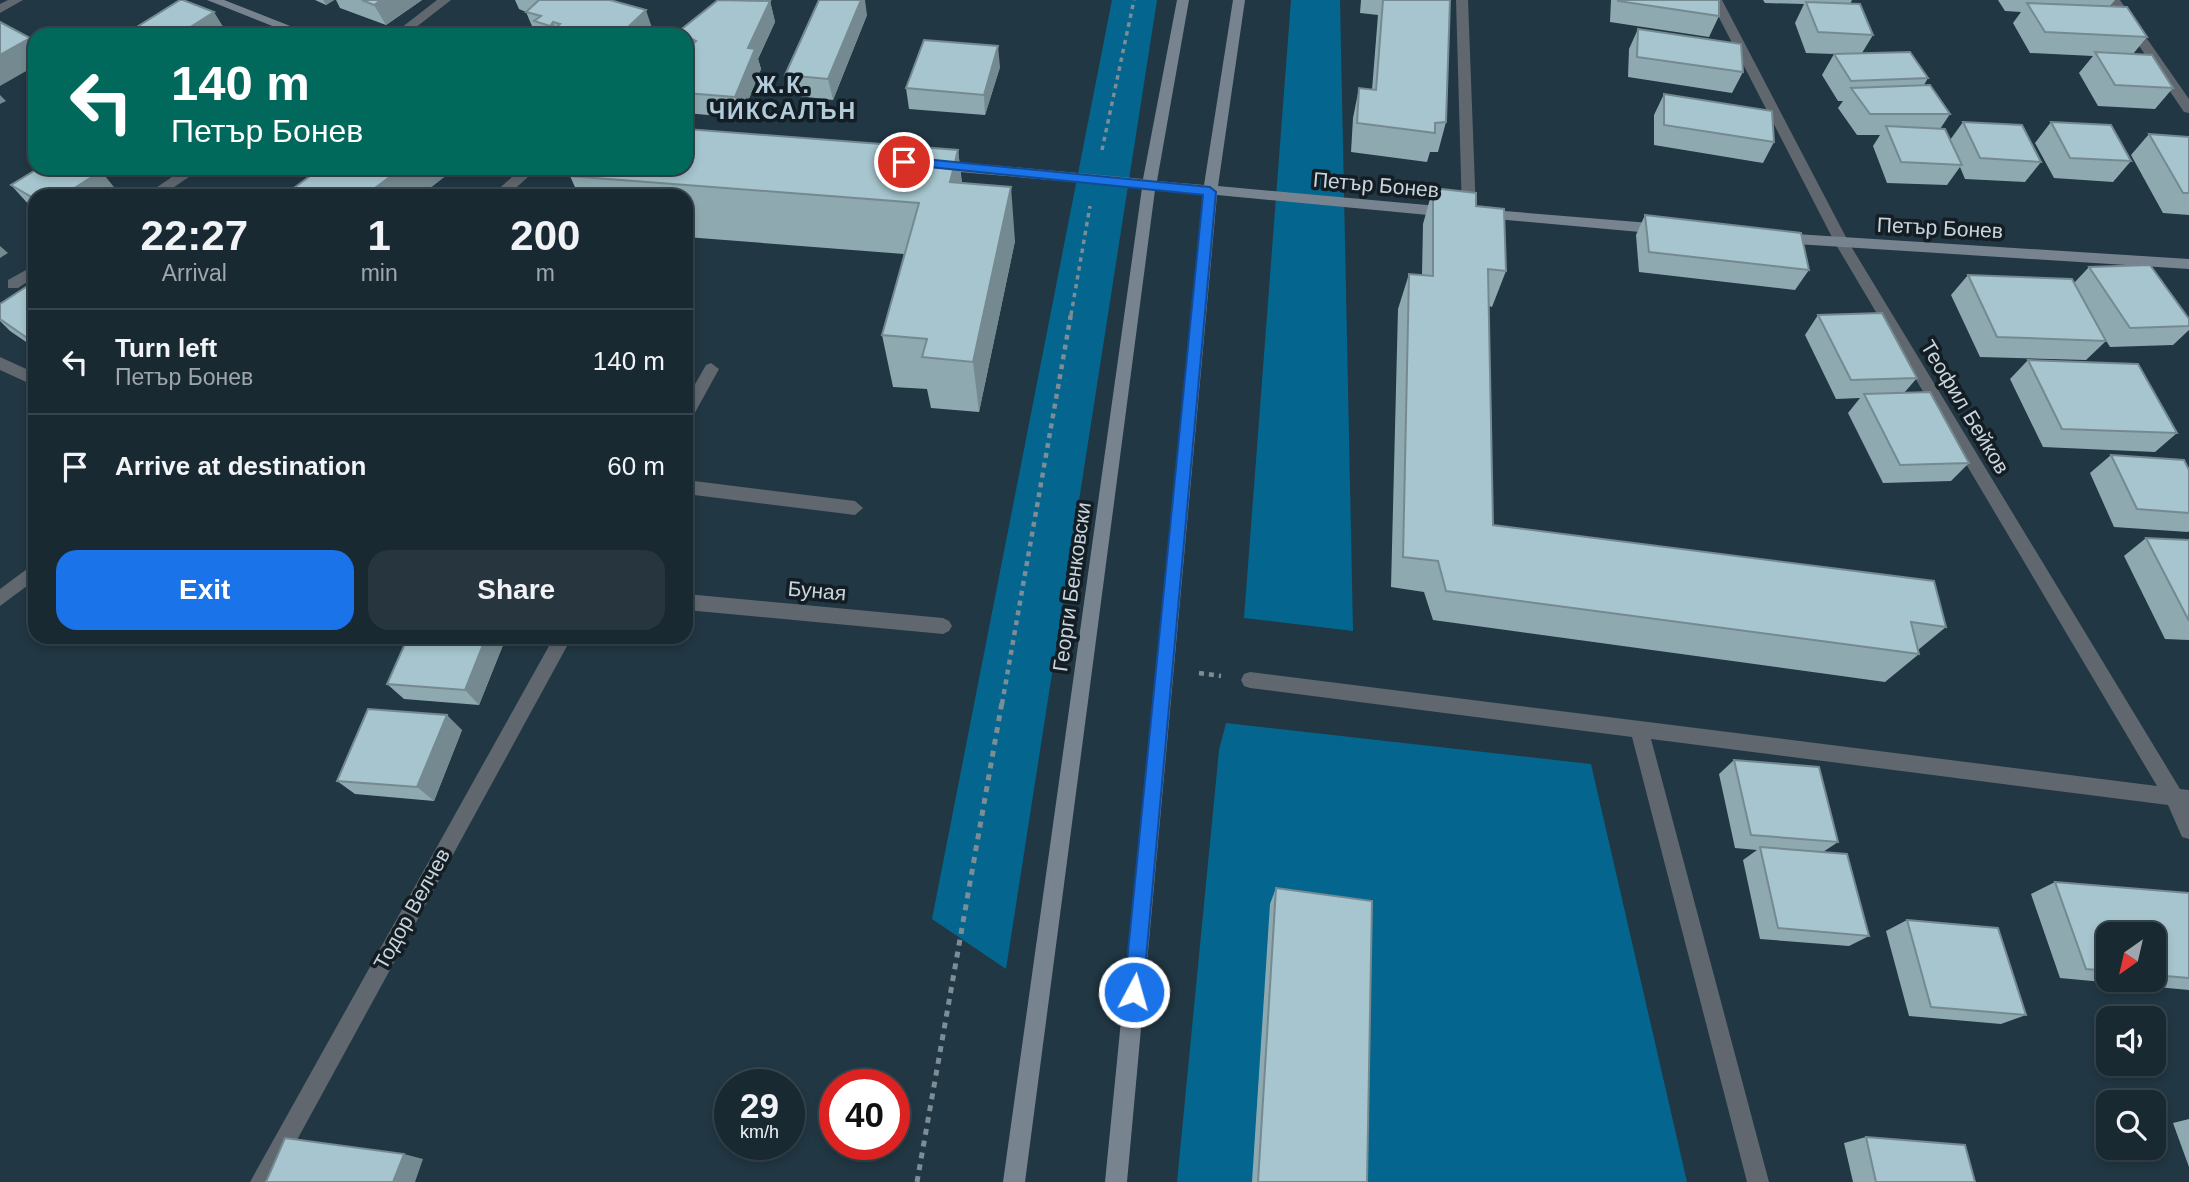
<!DOCTYPE html>
<html lang="en">
<head>
<meta charset="utf-8">
<style>
	body { margin:0; font-family:Helvetica,sans-serif; background:#26353e; color:#f1f3f6; height:100vh; display:flex; flex-direction:column; font-size:26px; white-space:nowrap }
	* { box-sizing:border-box; margin:0 }
	p { font-size:23px; color:#9fa6ac }
	.icon { flex:none; width:38px; height:38px; fill:none; stroke:currentColor; stroke-width:2; stroke-linecap:round; stroke-linejoin:round }
	.map { position:relative; flex:1; overflow:hidden }
	.sheet { position:absolute; left:28px; top:189px; width:665px; height:455px; display:flex; flex-direction:column; background:#192932; border-radius:21px; box-shadow:0 4px 10px #0003,0 0 0 2px #37454d }
	.sheet>* { flex:none }
	.guide { position:absolute; left:28px; top:28px; width:665px; height:147px; border-radius:21px; box-shadow:0 4px 10px #0003,0 0 0 2px #37454d; background:#00695c; color:#fff; overflow:hidden }
	.needle { width:46px; rotate:214deg }
	.buttons { position:absolute; left:2096px; top:922px; display:grid; gap:14px }
	.buttons a { display:grid; place-items:center; width:70px; height:70px; border-radius:14px; background:#192932; box-shadow:0 4px 10px #0003,0 0 0 2px #37454d; font-size:35px }
	.speed { position:absolute; left:714px; top:1069px; display:flex; gap:14px; font-size:35px; font-weight:700; text-align:center }
	.speed>* { display:grid; place-content:center; width:91px; height:91px; border-radius:50%; background:#192932; box-shadow:0 4px 10px #0003,0 0 0 2px #37454d; line-height:1 }
	.speed small { font-size:18px; font-weight:400 }
	.speed .limit { border:10px solid #d22; background:#fff; color:#111 }
	.pin { position:absolute; display:grid; place-items:center; width:60px; height:60px; color:#fff; margin:-30px; border:4px solid #fff; border-radius:50%; box-shadow:0 2px 7px #0007 }
	.me { position:absolute; width:77px; margin:-38px; rotate:6deg; stroke-linejoin:round; filter:drop-shadow(0 0 5px #0008) }
	.turn { display:flex; align-items:center; gap:24px; height:147px; padding:0 28px; font-size:32px }
	.turn .icon { width:91px; height:91px; stroke-width:2.5 }
	.turn b { display:block; font-size:49px; line-height:60px }
	.eta { display:flex; justify-content:space-evenly; align-items:center; height:119px; text-align:center }
	.eta b { font-size:42px; font-weight:700; line-height:49px }
	.action { display:flex; gap:14px; margin-top:auto; padding:14px 28px }
	.action a { flex:1; height:80px; border-radius:21px; background:#1a73e8; color:#fff; font-size:28px; font-weight:700; line-height:80px; text-align:center }
	.action a+a { background:#26353e; color:#f1f3f6 }
	ul { padding:0; list-style:none }
	li { display:flex; align-items:center; gap:21px; height:105px; padding:0 28px; border-top:2px solid #37454d }
	li div { flex:1 }
	li b { display:block; font-size:26px }
	li em { font-style:normal }
	.map>svg:first-child { display:block }
</style>
</head>
<body>
<div class="map">
<svg width="2189" height="1182" viewBox="0 0 2189 1182">
	<rect width="100%" height="100%" fill="#213743"/>
	<!-- green -->
	<g fill="#04668e">
		<path d="M1112 0H1157L1006 969 932 919Z"/>
		<path d="M1291 0H1340L1353 631 1244 618Z"/>
		<path d="M1226 723 1591 764 1687 1182H1177L1219 750Z"/>
	</g>
	<g fill="none" stroke-linecap="round" stroke-linejoin="round">
		<!-- path-far2 -->
		<g stroke="#7c8d96" stroke-width="3.5" stroke-dasharray="4.5 4.5" stroke-linecap="butt">
			<path d="M1102 150 1134 0"/>
			<path d="M1071 315 1090 206"/>
		</g>
		<!-- path-far1 -->
		<g stroke="#7c8d96" stroke-width="4.5" stroke-dasharray="5 5" stroke-linecap="butt">
			<path d="M1199 673 1221 676"/>
			<path d="M1002 704 1071 314"/>
		</g>
		<!-- path -->
		<path stroke="#7c8d96" stroke-width="5" stroke-dasharray="6 6" stroke-linecap="butt" d="M917 1182 1002 702"/>
		<!-- street -->
		<g fill="#60676f" fill-rule="evenodd">
			<path d="M8 0H23L0 13V4Z"/>
			<path d="M437 0H451L406 35H392Z"/>
			<path d="M1456 0H1468L1476 213 1469 218 1462 213Z"/>
			<path d="M1710 0H1722L1849 243 2180 789 2189 790V839L2182 837 2168 805 1651 739 1769 1182H1747L1632 737 1250 688 1244 686 1241 680 1244 674 1250 672 2157 786 1835 243Z"/>
			<path d="M2108 0H2120L2189 99V113L2184 112Z"/>
			<path d="M185 168H202L161 196H144Z"/>
			<path d="M522 168H538L507 196H491Z"/>
			<path d="M35 265V277L18 288H8V280Z"/>
			<path d="M0 357 35 373V386L0 370Z"/>
			<path d="M711 363 719 369 692 418 686 420V400L706 365Z"/>
			<path d="M686 480 855 501 863 508 855 515 686 494Z"/>
			<path d="M35 563V580L0 606V589Z"/>
			<path d="M686 594 943 618 949 621 952 626 949 631 943 634 686 610Z"/>
			<path d="M554 637H572L274 1182H250Z"/>
		</g>
		<!-- secondary -->
		<g fill="#788390" fill-rule="evenodd">
			<path d="M207 0H224L313 35H295Z"/>
			<path d="M1177 0H1189L1157 181 1204 185 1233 0H1245L1218 186 1449 207 1456 212 1449 217 1217 195 1127 1182H1105L1203 194 1155 190 1025 1182H1003L1142 188 937 170 930 165 937 160 1143 179Z"/>
			<path d="M1480 209 1662 224 1669 229 1662 234 1475 217V211Z"/>
			<path d="M1780 233 2189 259V269L1780 243 1773 238Z"/>
		</g>
	</g>
	<!-- wall -->
	<g fill="#8fa9b1" fill-rule="evenodd">
		<path d="M315 0H334L326 5Z"/>
		<path d="M336 0H422L386 25 340 8Z"/>
		<path d="M515 0H610L653 31 649 35H540L535 33 526 12 519 9Z"/>
		<path d="M1361 0H1450L1446 122 1438 152H1430L1427 162 1351 152 1353 118 1359 88 1372 90 1378 15 1360 13Z"/>
		<path d="M1611 0H1719V16L1709 37 1610 22Z"/>
		<path d="M1763 0H1852L1850 4 1873 35 1862 53 1928 78 1924 85 1950 114 1940 129 1950 140 1963 122 2041 162 2025 182 1965 179 1960 167 1947 185 1887 183 1873 146 1880 135H1857L1838 108 1843 101H1838L1822 75 1834 54 1806 53 1795 23 1804 4 1765 3Z"/>
		<path d="M1998 0H2115L2110 6 2147 37 2133 54 2173 88 2155 109 2098 106 2079 73 2093 56 2030 53 2013 23 2021 12 2005 11Z"/>
		<path d="M770 1 775 22 758 59 761 69 741 118 686 113V35H679L678 32Z"/>
		<path d="M867 15 833 100 790 95 785 75Z"/>
		<path d="M1638 29 1743 72 1732 93 1628 77 1629 49Z"/>
		<path d="M1000 67 985 115 909 109 906 88Z"/>
		<path d="M1664 94 1774 142 1763 163 1654 145V115Z"/>
		<path d="M2051 122 2131 161 2113 182 2054 178 2035 143Z"/>
		<path d="M2149 134 2189 137V215L2163 213 2131 155Z"/>
		<path d="M958 150 962 183 1015 241 979 412 931 408 927 389 893 387 882 335 904 254 686 237V196H579L570 176Z"/>
		<path d="M11 185 118 192 112 196H35V208L30 206Z"/>
		<path d="M1433 188 1476 206 1506 271 1492 307 1489 306 1493 525 1946 627 1918 650 1919 654 1885 682 1433 620 1424 592 1391 587 1398 309 1409 274 1422 275 1423 224Z"/>
		<path d="M1645 215 1809 270 1795 290 1639 272 1636 235Z"/>
		<path d="M2089 267 2189 319V330L2173 345 2110 347 2102 334 2106 341 2086 360 1980 357 1951 295 1968 275 2074 283Z"/>
		<path d="M35 281V348L10 331 0 321V304Z"/>
		<path d="M1818 315 1917 378 1904 393 1969 463 1951 481 1883 483 1848 413 1860 398 1836 399 1805 335Z"/>
		<path d="M2028 360 2177 433 2155 452 2043 447 2010 379Z"/>
		<path d="M2111 455 2189 470V531L2188 532 2114 527 2090 473Z"/>
		<path d="M2146 538 2189 540V640L2165 639 2124 556Z"/>
		<path d="M505 640 479 705 404 699 387 684Z"/>
		<path d="M462 730 434 801 355 794 337 781Z"/>
		<path d="M1734 760 1838 842 1823 852 1869 936 1849 946 1760 939 1743 860 1757 850 1735 848 1719 774Z"/>
		<path d="M2055 882 2189 893V990L2060 978 2031 894ZM2109 934H2154V980H2109Z"/>
		<path d="M1276 888 1367 1182H1252L1270 904Z"/>
		<path d="M1907 920 2026 1015 2001 1024 1909 1016 1886 931Z"/>
		<path d="M2189 1119V1167L2173 1123Z"/>
		<path d="M1866 1137 1975 1182H1853L1844 1143Z"/>
	</g>
	<!-- shaded-wall -->
	<g fill="#748a90">
		<path d="M323 0H334L326 5Z"/>
		<path d="M381 0H422L386 25 374 5Z"/>
		<path d="M861 0H865L867 15 833 100 828 79Z"/>
		<path d="M770 1 775 22 758 59 761 69 741 118 735 97 748 48Z"/>
		<path d="M646 10 653 31 649 35H625L624 31Z"/>
		<path d="M214 12 227 33 224 35H178Z"/>
		<path d="M553 22 558 33 552 32 550 26Z"/>
		<path d="M612 28 615 35H605Z"/>
		<path d="M30 38 35 44V66L0 86V55Z"/>
		<path d="M998 46 1000 67 985 115 984 95Z"/>
		<path d="M0 95 6 101 0 104Z"/>
		<path d="M958 150 964 204 950 182Z"/>
		<path d="M402 168H456L420 196H364Z"/>
		<path d="M101 171 118 192 112 196H62Z"/>
		<path d="M1011 187 1015 241 979 412 973 362Z"/>
		<path d="M0 246 8 253 0 258Z"/>
		<path d="M486 637H502L505 640 479 705 465 690Z"/>
		<path d="M447 715 462 730 434 801 417 787Z"/>
		<path d="M404 1154 423 1159 415 1182H393Z"/>
	</g>
	<!-- building -->
	<g fill="#a6c5ce" stroke="#748a90" stroke-width="2">
		<path d="M180 0H183L214 12 178 35H124Z"/>
		<path d="M362 0H381L374 5Z"/>
		<path d="M539 0H610L646 10 624 31 612 28 605 35H564L551 31 560 24 553 22 550 26 534 21 541 16 526 12Z"/>
		<path d="M718 0 770 1 748 48 755 49 735 97 686 93V51L696 41 686 36V35L678 32Z"/>
		<path d="M819 0H861L828 79 785 75Z"/>
		<path d="M1383 0H1450L1446 122 1435 123V133L1357 123 1359 88 1376 90Z"/>
		<path d="M1618 0H1719V16L1618 1Z"/>
		<path d="M1806 2 1860 4 1873 35 1818 32Z"/>
		<path d="M2027 3 2127 7 2147 37 2045 32Z"/>
		<path d="M0 22 30 38 0 55Z"/>
		<path d="M1638 29 1741 44 1743 72 1637 57Z"/>
		<path d="M240 30 251 35H232Z"/>
		<path d="M924 40 998 46 984 95 906 88Z"/>
		<path d="M1910 52 1928 78 1851 81 1834 54Z"/>
		<path d="M2095 52 2152 55 2173 88 2115 85Z"/>
		<path d="M1930 85 1950 114H1870L1851 88Z"/>
		<path d="M1664 94 1772 111 1774 142 1664 125Z"/>
		<path d="M1963 122 2022 125 2041 162 1980 158Z"/>
		<path d="M2051 122 2111 125 2131 161 2070 158Z"/>
		<path d="M1886 126 1945 129 1962 165 1901 162Z"/>
		<path d="M686 129 958 150 950 182 1011 187 973 362 922 357 927 339 882 335 919 203 570 176 574 168H686Z"/>
		<path d="M2149 134 2189 137V193H2183Z"/>
		<path d="M39 168H95L101 171 62 196H35V199L11 185Z"/>
		<path d="M321 168H402L364 196H283Z"/>
		<path d="M1433 188 1476 193V206L1504 209 1506 271 1488 269 1493 525 1934 581 1946 627 1911 622 1919 654 1446 591 1438 561 1403 557 1409 274 1433 276Z"/>
		<path d="M1645 215 1801 233 1809 270 1649 252Z"/>
		<path d="M2150 265 2189 319V326L2130 328 2089 267Z"/>
		<path d="M1968 275 2072 279 2106 341 1997 337Z"/>
		<path d="M35 281V341L33 342 0 319V304Z"/>
		<path d="M1882 313 1917 378 1851 380 1818 315Z"/>
		<path d="M2028 360 2138 364 2177 433 2062 429Z"/>
		<path d="M1930 392 1969 463 1900 465 1864 394Z"/>
		<path d="M2111 455 2184 460 2189 470V513L2137 509Z"/>
		<path d="M2146 538 2189 540V621Z"/>
		<path d="M408 637H486L465 690 387 684Z"/>
		<path d="M368 709 447 715 417 787 337 781Z"/>
		<path d="M1734 760 1819 767 1838 842 1751 835Z"/>
		<path d="M1760 847 1847 854 1869 936 1778 928Z"/>
		<path d="M2055 882 2189 893V978L2154 975V934H2109V971L2086 969Z"/>
		<path d="M1276 888 1372 901 1367 1182H1258Z"/>
		<path d="M1907 920 1998 928 2026 1015 1931 1007Z"/>
		<path d="M1866 1137 1965 1145 1975 1182H1876Z"/>
		<path d="M285 1138 404 1154 393 1182H266Z"/>
	</g>
	<!-- route -->
	<path fill="#1a73e8" stroke="#114b97" stroke-width="2" d="M904 157 1210 187 1216 192 1143 992 1141 999 1134 1002 1127 999 1124 992 1203 195 900 164V159Z"/>
	<g text-anchor="middle" stroke-width="7" stroke-linejoin="round" paint-order="stroke">
		<!-- street labels -->
		<g font-size="21" fill="#c9d5dd" stroke="#131d23">
			<text transform="translate(1376 185) rotate(5)" y="7">Петър Бонев</text>
			<text transform="translate(1940 228) rotate(3)" y="7">Петър Бонев</text>
			<text transform="translate(1965 407) rotate(59)" y="7">Теофил Бейков</text>
			<text transform="translate(1072 587) rotate(-82)" y="7">Георги Бенковски</text>
			<text transform="translate(817 591) rotate(5)" y="7">Буная</text>
			<text transform="translate(412 909) rotate(-61)" y="7">Тодор Велчев</text>
		</g>
		<!-- far-district labels -->
		<g font-size="23" font-weight="bold" letter-spacing="2" fill="#b2ccdb" stroke="#131d23">
			<text x="783" y="93">Ж.К.<tspan x="783" dy="26">ЧИКСАЛЪН</tspan></text>
		</g>
	</g>
</svg>
<div class="buttons">
<a><svg class="needle" viewBox="-14 -14 28 28"><path d="M0-13l5 13h-10z" fill="#e53935"/><path d="M0 13l5-13h-10z" fill="#9fa6ac"/></svg></a>
<a><svg class="icon" aria-label="sound" viewBox="0 0 24 24"><path d="M4 9h4l5-4v14l-5-4H4zM17 9q2 3 0 6"/></svg></a>
<a><svg class="icon" aria-label="search" viewBox="0 0 24 24"><circle cx="10" cy="10" r="6"/><path d="M15 15l6 6"/></svg></a>
</div>
<div class="speed"><div>29<small>km/h</small></div><div class="limit">40</div></div>
<div class="pin" style="left:904px;top:162px;background:#d93025"><svg class="icon" aria-label="arrive" viewBox="0 0 24 24"><path d="M6 21V4h12l-3 4 3 4H6"/></svg></div>
<svg class="me" style="left:1134px;top:992px" viewBox="-20 -20 40 40"><circle r="17" fill="#1a73e8" stroke="#fff" stroke-width="3"/><path d="M0-11L8 9 0 5-8 9z" fill="#fff"/></svg>
<div class="guide">
<div class="turn"><svg class="icon" aria-label="left" viewBox="0 0 24 24"><path d="M17 20v-9H6M10 6l-5 5 5 5"/></svg><div><b>140 m</b>Петър Бонев</div></div>
</div>
<section class="sheet">
<div class="eta">
<div><b>22:27</b><p>Arrival</p></div>
<div><b>1</b><p>min</p></div>
<div><b>200</b><p>m</p></div>
</div>
<ul>
<li><svg class="icon" aria-label="left" viewBox="0 0 24 24"><path d="M17 20v-9H6M10 6l-5 5 5 5"/></svg><div><b>Turn left</b><p>Петър Бонев</p></div><em>140 m</em></li>
<li><svg class="icon" aria-label="arrive" viewBox="0 0 24 24"><path d="M6 21V4h12l-3 4 3 4H6"/></svg><div><b>Arrive at destination</b></div><em>60 m</em></li>
</ul>
<div class="action"><a>Exit</a><a>Share</a></div>
</section>
</div>
</body>
</html>
